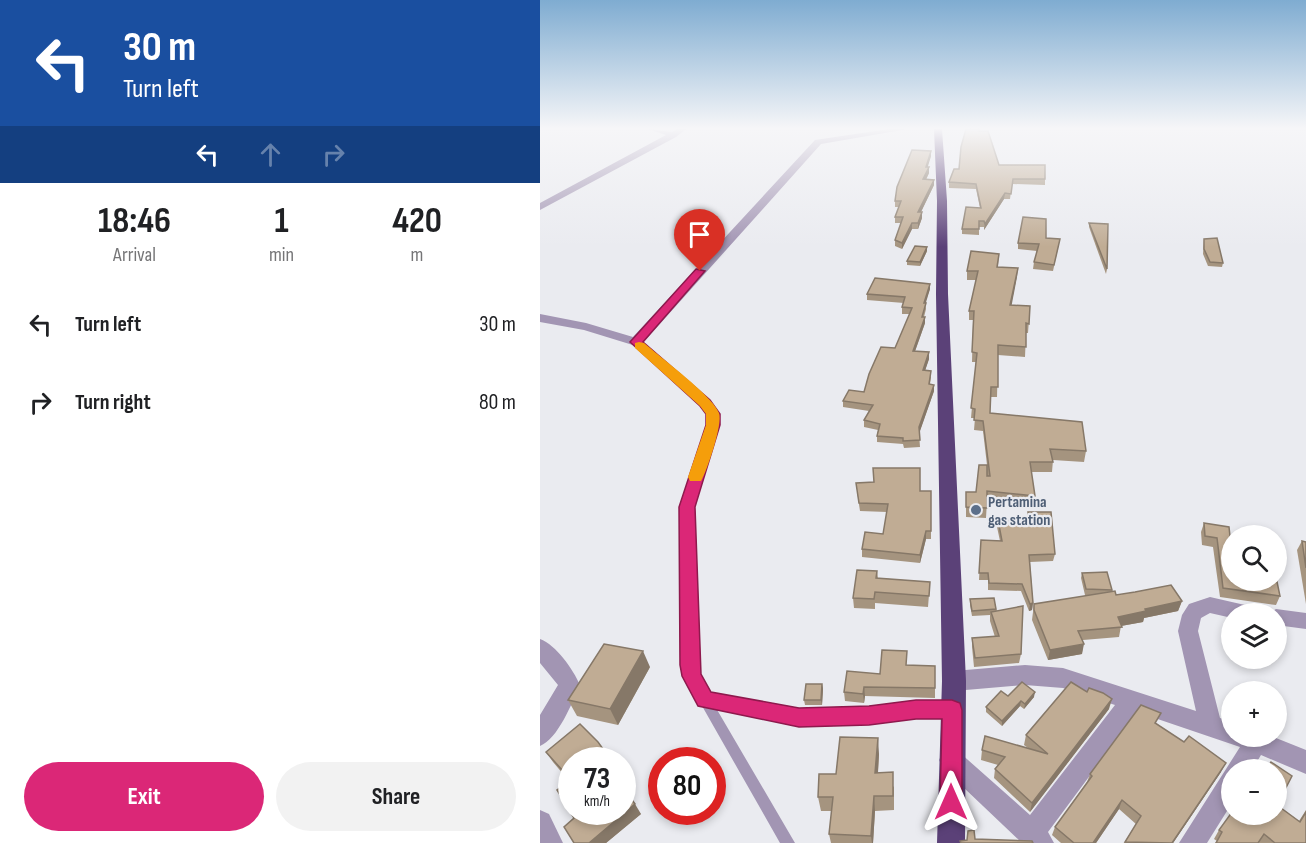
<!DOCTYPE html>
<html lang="en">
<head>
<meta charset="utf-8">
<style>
	body { margin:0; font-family:"Sofia Sans Condensed",sans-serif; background:#f2f2f2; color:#202124; height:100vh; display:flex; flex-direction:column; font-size:22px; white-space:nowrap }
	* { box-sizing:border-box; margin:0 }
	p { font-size:20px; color:#757577 }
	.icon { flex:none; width:33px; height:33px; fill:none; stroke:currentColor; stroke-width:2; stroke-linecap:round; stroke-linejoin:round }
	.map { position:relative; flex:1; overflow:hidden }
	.drawer { display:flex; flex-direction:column; background:#fff; width:540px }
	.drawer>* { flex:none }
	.hud { background:#1a4fa0; color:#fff; overflow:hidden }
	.buttons { position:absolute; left:681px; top:525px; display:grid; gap:12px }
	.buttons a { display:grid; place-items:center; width:66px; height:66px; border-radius:50%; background:#fff; box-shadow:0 3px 9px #0003; font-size:30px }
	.speed { position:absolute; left:18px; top:747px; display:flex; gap:12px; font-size:30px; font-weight:700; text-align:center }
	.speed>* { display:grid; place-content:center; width:78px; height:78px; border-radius:50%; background:#fff; box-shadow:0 3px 9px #0003; line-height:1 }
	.speed small { font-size:15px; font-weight:400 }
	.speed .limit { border:9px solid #d22; background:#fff; color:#111 }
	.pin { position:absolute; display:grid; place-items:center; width:51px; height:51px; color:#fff; margin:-62px -26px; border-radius:50% 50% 50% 0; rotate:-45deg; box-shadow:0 0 6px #0007 }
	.pin .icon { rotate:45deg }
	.me { position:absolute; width:66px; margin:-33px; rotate:0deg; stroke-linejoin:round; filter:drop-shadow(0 0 4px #0008) }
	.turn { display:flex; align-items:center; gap:21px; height:126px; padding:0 24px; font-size:27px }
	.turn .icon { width:78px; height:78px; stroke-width:2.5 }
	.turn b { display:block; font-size:42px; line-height:51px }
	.lanes { display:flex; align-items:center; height:57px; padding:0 24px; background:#0003; justify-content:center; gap:30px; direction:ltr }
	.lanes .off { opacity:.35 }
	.eta { display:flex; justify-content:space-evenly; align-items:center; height:102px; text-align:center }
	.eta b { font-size:36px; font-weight:700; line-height:42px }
	.button { display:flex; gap:12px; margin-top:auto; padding:12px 24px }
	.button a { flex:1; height:69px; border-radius:36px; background:#db2777; color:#fff; font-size:24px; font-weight:700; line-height:69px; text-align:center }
	.button a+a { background:#f2f2f2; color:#202124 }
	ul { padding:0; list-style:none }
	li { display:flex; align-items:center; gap:18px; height:78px; padding:0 24px }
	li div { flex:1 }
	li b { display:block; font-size:22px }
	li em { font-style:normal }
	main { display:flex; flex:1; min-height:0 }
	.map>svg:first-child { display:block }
</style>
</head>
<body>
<main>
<section class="drawer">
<div class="hud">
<div class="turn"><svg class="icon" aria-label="left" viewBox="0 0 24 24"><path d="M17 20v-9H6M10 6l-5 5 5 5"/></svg><div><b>30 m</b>Turn left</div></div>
<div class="lanes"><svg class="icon" aria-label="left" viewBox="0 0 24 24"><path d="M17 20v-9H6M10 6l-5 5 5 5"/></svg><svg class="icon off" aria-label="ahead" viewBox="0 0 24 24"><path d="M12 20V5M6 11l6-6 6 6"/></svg><svg class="icon off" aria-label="right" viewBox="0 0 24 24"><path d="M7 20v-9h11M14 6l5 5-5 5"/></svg></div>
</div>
<div class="eta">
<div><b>18:46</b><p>Arrival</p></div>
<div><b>1</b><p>min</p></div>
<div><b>420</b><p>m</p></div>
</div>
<ul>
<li><svg class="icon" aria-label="left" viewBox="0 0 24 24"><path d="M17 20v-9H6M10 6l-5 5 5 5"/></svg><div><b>Turn left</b></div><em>30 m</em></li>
<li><svg class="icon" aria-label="right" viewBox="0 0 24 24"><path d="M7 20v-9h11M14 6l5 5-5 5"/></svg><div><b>Turn right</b></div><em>80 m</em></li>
</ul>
<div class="button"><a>Exit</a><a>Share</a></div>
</section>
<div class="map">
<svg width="766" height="843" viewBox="0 0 766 843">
	<rect width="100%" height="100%" fill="#eaebf0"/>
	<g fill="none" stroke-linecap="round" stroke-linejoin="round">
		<!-- service -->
		<path fill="#a295b3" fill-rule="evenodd" d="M93 340H99L168 401 177 414V425L152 507 155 665 157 675 169 695C199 701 229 710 260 712 310 715 361 705 412 703L416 705 418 709 416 713 412 715 279 724C244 724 211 716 176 708L255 843H240L145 676 143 665 142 507 169 425V414L162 405 93 344 92 342Z"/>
		<!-- minor -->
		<g fill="#a295b3" fill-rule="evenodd">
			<path d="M108 129 132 132 137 129H146L136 137 0 210V203L126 135Z"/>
			<path d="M349 129H368L281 144 101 345 96 346 44 330 0 322V314L46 323 93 337 275 140Z"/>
			<path d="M670 597 718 608 721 614H692V618L670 613 661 618 658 631 680 718 692 722V736H731L766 750V774L721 755 712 770H692V803L667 843H639L700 747 597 712 508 832 514 843H482L403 768 399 760 403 752 411 748 419 752 490 815 575 705 523 688 485 685 414 691 406 688 403 681 406 674 414 671 485 665 523 668 656 711 638 631 642 615 649 604Z"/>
			<path d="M736 609 766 613V629L736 625V614H728Z"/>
			<path d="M0 639C16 645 33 669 40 685 32 703 18 739 0 746V715L18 685 0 663Z"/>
			<path d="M0 810 9 814 23 843H0Z"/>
		</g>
		<!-- trunk -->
		<path fill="#5b4178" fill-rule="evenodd" d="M394 129H402L407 201 408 294 426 681 425 843H397L402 681 396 294 397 201Z"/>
	</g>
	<!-- wall -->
	<g fill="#a5947f">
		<path d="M391 151V156L387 167 389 173 386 180 394 185 381 212 382 218 378 229H372L362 249 355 246V240L361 223H355V217L359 207H355V201Z"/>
		<path d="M459 165 505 179V185L472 184 470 199H464L444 230V227H439V235L422 234V229L440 208 436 189 409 188V182L419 169Z"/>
		<path d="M549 223 567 269 566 274 549 227Z"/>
		<path d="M506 238 520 239 513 271 493 269 494 262 497 251 478 249V243Z"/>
		<path d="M664 239 683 263 682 267 668 266 663 254Z"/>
		<path d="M387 251 380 266 367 265V261Z"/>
		<path d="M459 254 458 267 478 268 471 305 490 306 488 333H486L485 357 458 355 457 397H450V413L546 451 544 462 513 460 512 472H491L495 496 494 506 447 501 446 518 426 517V492H436L447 465 443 431 434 430 435 418H431L436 362H432L433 320H429V311L436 280H427V271Z"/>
		<path d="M390 289 385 303 386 309 384 317 385 323 375 351 389 352V359L385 370 391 377 390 384 394 391 379 433 380 447 364 448 363 444 337 442V436L338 430 324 427V420L329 411 303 407V401L324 392 355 348 370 314H362V307L364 303 327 300V294Z"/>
		<path d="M317 491H391V539H386L380 563 322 557V549L343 534 347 512 320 511Z"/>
		<path d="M488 512 515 554 513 561 490 562 493 603 492 610 489 611 481 591 448 590V580H439L441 540 460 541 457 527 458 520 487 519Z"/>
		<path d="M664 523 689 527 692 580 740 596 736 605 680 597 673 547 662 545 661 532Z"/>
		<path d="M762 541 766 542V604L757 550Z"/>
		<path d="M337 571 338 578 390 582 388 607 335 603V609L314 608 313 598Z"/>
		<path d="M542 573 572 590V591L576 595 642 601 638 611 604 618 603 622 581 626 579 637 543 640 542 654 508 660 492 620 494 604 551 595H545L541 578Z"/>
		<path d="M430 599 456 609 481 654 479 663 434 667 432 647V638L455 637 450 621V615L432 616 430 605Z"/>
		<path d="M367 665 395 666V698L325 696 324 703 305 701 304 692 340 674Z"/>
		<path d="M110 667 78 725 37 716 28 700Z"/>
		<path d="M282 684 283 689 282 705H265L264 700Z"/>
		<path d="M468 696 494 697 484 709 480 706 462 726 446 712V707Z"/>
		<path d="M569 709 490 812 454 778 455 769 458 765 441 760 442 750 488 748 484 745 486 735Z"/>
		<path d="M616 723 681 772 633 843H584L596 824 579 809 556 843H521L512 835 515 827 547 782 550 774Z"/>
		<path d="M6 752 32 760 101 814 66 843H34V818L29 781 13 762Z"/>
		<path d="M339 754 338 773 354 787V810L335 811 333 843H291L289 834 292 811H281L278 797 296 774Z"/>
		<path d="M737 805 759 821 766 810V843H675L677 841 674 839 679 830 698 816Z"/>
	</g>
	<!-- shaded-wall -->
	<g fill="#867868">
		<path d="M391 151V156L386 173V167Z"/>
		<path d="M389 167V173L383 185V179Z"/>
		<path d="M394 180V185L378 218V212Z"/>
		<path d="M465 193 464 199 444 230 445 224Z"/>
		<path d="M382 212V218L378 229V223Z"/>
		<path d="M372 223V229L362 249V243Z"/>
		<path d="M387 247V251L380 266V262Z"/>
		<path d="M478 268 477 277 470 314V305Z"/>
		<path d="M390 284V289L384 309V303Z"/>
		<path d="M385 317V323L373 357V351Z"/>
		<path d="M389 352V359L383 377V370Z"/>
		<path d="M394 385V391L379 434V427Z"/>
		<path d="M386 531V539L380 563V555Z"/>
		<path d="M642 601 638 611 604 618 603 622 575 627 578 617 605 609Z"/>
		<path d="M493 603 492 610 489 611 490 604Z"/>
		<path d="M544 644 542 654 508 660 510 650Z"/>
		<path d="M103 651 110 667 78 725 70 709Z"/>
		<path d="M282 684 283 689 282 705 281 700Z"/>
		<path d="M324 687 325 696 324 703 323 694Z"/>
		<path d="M495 692 494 697 484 709 485 704Z"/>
		<path d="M572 699 569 709 490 812 492 803Z"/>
		<path d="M481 701 480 706 462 726V721Z"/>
		<path d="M338 738 339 754 337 787 335 773Z"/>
		<path d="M686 763 681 772 633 843H632Z"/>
		<path d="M334 796 335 811 333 843H332L331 836Z"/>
		<path d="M582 800 579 809 556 843H553Z"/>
		<path d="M95 804 101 814 66 843H49Z"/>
	</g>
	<!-- building -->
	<g fill="#c0ac94" stroke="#867868" stroke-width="1.5">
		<path d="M426 129H439V131H448L459 165H505V179H473L471 194 465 193 445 224 444 221H439V229H422L426 207 441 208 436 184 409 182 414 169H419L421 147Z"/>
		<path d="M372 150 391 151 386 167H389L383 179 394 180 378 212H382L378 223H372L362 243 355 240 363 217H355L361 201H355L357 187Z"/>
		<path d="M483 217 506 219V238L520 239 514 265 494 262 499 244 478 243Z"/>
		<path d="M549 223 568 224 567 269Z"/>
		<path d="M677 238 683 263 670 262 664 249V239Z"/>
		<path d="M375 246 387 247 380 262 367 261Z"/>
		<path d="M431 251 459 254 457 267 478 268 470 305 490 306 489 324 486 323V347L458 345V387H451L450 413 542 422 546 451 510 449 513 462H490L495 496 447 491V508L426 507V492H436L439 465H447V476H450L443 421 434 420 435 409 431 408 437 353 432 352 434 311H429L438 271H427Z"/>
		<path d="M335 278 390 284 384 303H386L382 317H385L373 351 389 352 383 370 391 371 389 384 394 385 379 427 380 440 363 441V438L337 436 340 424 324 420 333 405 303 401 309 390 324 392 329 374 341 347 355 348 372 308 362 307 365 297 327 294Z"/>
		<path d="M333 468H380V491H391V531H386L380 555 322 549 325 532 343 534 348 504 319 503 316 483 334 482Z"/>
		<path d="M488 512H511L515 554 489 555 493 603 490 604 482 584 449 583 448 573H439L441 540 462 541 458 520 489 519Z"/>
		<path d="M664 523 689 527 692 555V580H736V577L740 596 683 588 677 538 665 536Z"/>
		<path d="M762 541 766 542V568Z"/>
		<path d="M737 555 739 569H736Z"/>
		<path d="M317 570 337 571 336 578 390 582 389 596 335 592 334 599 313 598Z"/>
		<path d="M567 572 572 590 546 589 542 573Z"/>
		<path d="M631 585 642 601 605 609 606 611 578 617 582 627 538 631 544 644 510 650 494 610V604L575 591 576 595 595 592Z"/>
		<path d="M454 598 456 609 432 611 430 599Z"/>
		<path d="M483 606 481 654 435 658 432 638 459 636 451 612Z"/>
		<path d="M64 644 103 651 70 709 28 700Z"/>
		<path d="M342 650 367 651 366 665 395 666V688L324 687 323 694 304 692 307 671 340 674Z"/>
		<path d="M482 682 495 692 485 704 481 701 462 721 446 707 461 691 468 696Z"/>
		<path d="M531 682 547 692 549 688 563 693 572 699 492 803 455 769 465 757 442 750 445 736 508 754 486 735Z"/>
		<path d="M266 684H282L281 700H264Z"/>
		<path d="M601 705 621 713 615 723 644 742 649 736 686 763 632 843 585 842 601 816 582 800 553 843H534L515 827 552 776 550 774Z"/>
		<path d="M40 724 58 742 71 760H32V812H82V786L95 804 49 843H34L24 827 34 818 17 790 31 780 6 752Z"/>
		<path d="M300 737 338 738 335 773 353 772V796H334L331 836 289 834 293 797H278L279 774H296Z"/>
		<path d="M731 762 752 776 737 805 760 822 766 812V843H735L724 834 718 843H676L682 832 679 830 692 812V814H696L699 817 700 814H736V770H726Z"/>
		<path d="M434 830 435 839 492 841 493 843H421L420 841 427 840 428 831Z"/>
	</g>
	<!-- sky -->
	<linearGradient id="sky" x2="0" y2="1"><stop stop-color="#7facd1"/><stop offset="0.52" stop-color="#f6f6f8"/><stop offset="1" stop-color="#f6f6f8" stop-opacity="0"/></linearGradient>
	<rect width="766" height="247" fill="url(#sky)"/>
	<!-- route -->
	<path fill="#db2777" stroke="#8e194d" stroke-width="1.5" d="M156 269 165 271 103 342 170 400 180 414V425L155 507 161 674 171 692 259 708 329 706 376 700H412L420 703 422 710V802L419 810 411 813 403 810 400 802 402 719H376L329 725 259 727 158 706 142 676 140 665 139 507 166 425V414L160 406 90 342Z"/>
	<!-- slow -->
	<path fill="#f59e0b" d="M99 342 104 343C119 356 174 397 179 413 183 424 167 471 161 481H150L148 477 166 425V414L160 406 95 348V343Z"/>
	<!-- markers -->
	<circle fill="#5c6f8a" stroke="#eaebf0" stroke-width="2" cx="436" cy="510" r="6"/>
	<g text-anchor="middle" stroke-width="4.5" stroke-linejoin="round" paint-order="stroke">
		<!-- service labels -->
		<g font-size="16" font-weight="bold" fill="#4e5e75" stroke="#eaebf0" text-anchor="start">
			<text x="448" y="507">Pertamina<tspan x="448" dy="18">gas station</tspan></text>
		</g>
	</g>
</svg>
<div class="buttons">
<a><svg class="icon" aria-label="search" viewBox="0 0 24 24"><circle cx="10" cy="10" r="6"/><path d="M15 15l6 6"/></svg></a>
<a><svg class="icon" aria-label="layers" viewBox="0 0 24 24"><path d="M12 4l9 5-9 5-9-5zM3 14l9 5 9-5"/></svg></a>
<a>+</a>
<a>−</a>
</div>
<div class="speed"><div>73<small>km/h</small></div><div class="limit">80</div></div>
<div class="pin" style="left:160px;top:271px;background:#d93025"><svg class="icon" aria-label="arrive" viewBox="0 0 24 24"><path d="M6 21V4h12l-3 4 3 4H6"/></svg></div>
<svg class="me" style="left:411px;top:802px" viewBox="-20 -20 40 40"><path d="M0-17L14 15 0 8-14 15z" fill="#db2777" stroke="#fff" stroke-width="4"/></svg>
</div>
</main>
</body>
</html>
